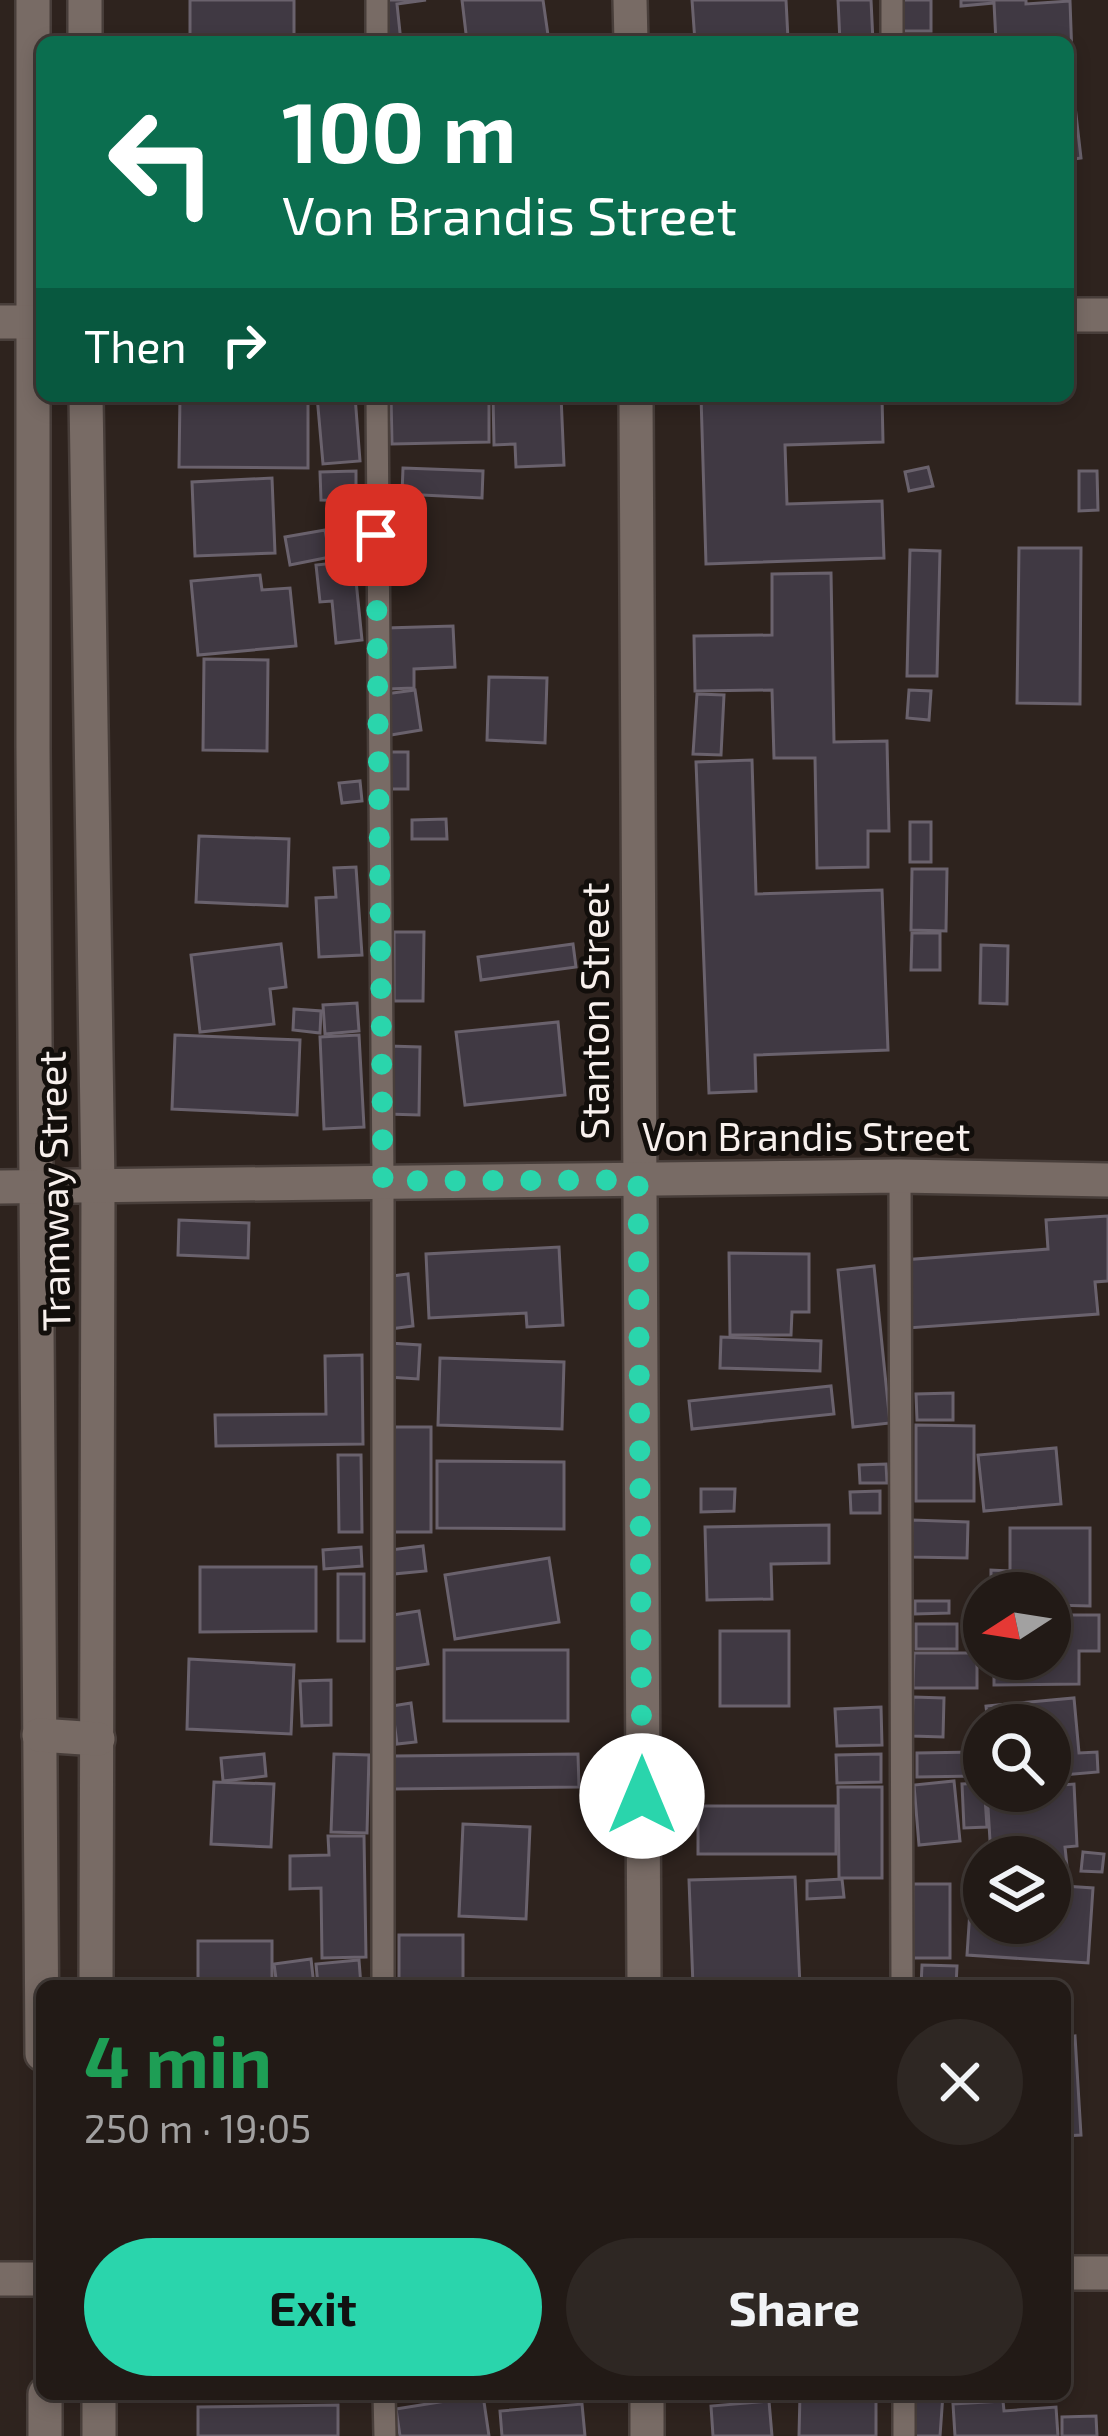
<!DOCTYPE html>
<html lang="en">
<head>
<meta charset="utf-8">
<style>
	body { margin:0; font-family:"Exo 2",sans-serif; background:#2e2723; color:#f1f3f6; height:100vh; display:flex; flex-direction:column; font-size:45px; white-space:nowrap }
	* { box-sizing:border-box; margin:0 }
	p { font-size:39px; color:#a2a1a1 }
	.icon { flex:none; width:66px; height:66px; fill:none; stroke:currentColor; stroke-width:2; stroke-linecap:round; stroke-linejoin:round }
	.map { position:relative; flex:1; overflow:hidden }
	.details { position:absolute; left:36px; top:1980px; width:1035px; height:420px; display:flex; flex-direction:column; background:#221a16; border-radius:18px; box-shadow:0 6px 18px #0003,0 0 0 3px #3f3835 }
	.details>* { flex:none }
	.banner { position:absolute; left:36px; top:36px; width:1038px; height:366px; border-radius:18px; box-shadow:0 6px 18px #0003,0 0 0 3px #3f3835; background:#0b6e4f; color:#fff; overflow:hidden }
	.needle { width:78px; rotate:258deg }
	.fabs { position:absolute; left:963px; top:1572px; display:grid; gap:24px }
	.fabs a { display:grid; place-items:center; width:108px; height:108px; border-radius:50%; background:#221a16; box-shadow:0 6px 18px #0003,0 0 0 3px #3f3835; font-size:60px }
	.pin { position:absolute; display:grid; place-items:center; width:102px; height:102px; color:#fff; margin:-51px; border-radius:24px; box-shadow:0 6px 18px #0006 }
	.me { position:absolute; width:132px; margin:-66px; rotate:0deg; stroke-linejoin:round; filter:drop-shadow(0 0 9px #0008) }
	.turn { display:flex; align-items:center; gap:42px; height:252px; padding:0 48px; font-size:54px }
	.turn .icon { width:156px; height:156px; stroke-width:2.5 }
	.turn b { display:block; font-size:84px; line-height:102px }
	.then { display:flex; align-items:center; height:114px; padding:0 48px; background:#0003; gap:24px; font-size:45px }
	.round { display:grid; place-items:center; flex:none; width:126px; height:126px; border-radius:63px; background:#2e2723 }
	.overview { display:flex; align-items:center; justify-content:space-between; height:204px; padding:0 48px }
	h1 { font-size:72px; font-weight:700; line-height:90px; color:#1e9e55 }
	.primary-button { display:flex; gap:24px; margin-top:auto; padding:24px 48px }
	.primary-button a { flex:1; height:138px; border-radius:72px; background:#2ad5ac; color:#111; font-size:48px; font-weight:700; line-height:138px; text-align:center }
	.primary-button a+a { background:#2e2723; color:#f1f3f6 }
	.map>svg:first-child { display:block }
</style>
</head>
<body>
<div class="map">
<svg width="1108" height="2436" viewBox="0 0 1108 2436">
	<rect width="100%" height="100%" fill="#2e231e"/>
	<!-- building -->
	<g fill="#403943" stroke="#6a626d" stroke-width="3">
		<rect x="190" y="0" width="104" height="42"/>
		<path d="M381 0H426L397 4 401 42H386Z"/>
		<path d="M462 0H543L549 42H467Z"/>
		<path d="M692 0H786L788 39 695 42Z"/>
		<path d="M838 0H871L873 42H833H840Z"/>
		<rect x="902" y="0" width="29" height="31"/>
		<path d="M961 0H1026V4L1070 1 1072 57H1068V42H996L994 3 961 6Z"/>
		<path d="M1075 106 1081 158 1068 160V107Z"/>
		<path d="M180 396H308V468L179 467Z"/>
		<path d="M317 396H355L360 461 323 464Z"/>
		<path d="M391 396H489V442L392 444Z"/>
		<path d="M493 396H561L564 465 516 467 515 444 494 445Z"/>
		<path d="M701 396H882L883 442 785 445 787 504 882 501 884 558 706 564Z"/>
		<path d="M928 467 933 486 909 491 905 472Z"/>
		<path d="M403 468 483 471 482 498 402 494Z"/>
		<path d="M356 471V501L321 500 320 472Z"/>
		<path d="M1079 471H1097L1098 510 1079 511Z"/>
		<path d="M272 478 275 553 195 556 192 482Z"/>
		<path d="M325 530 330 557 290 565 285 537Z"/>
		<path d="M1019 548H1081L1080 704 1017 703Z"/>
		<path d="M910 550 940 551 937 676H907Z"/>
		<path d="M354 561 362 640 336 643 332 601 320 602 316 565Z"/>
		<path d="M831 573 834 742 887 741 889 831H868V867L817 868 815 758H774L772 690 695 691 694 636 772 635V574Z"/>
		<path d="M260 575 262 590 290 588 296 646 198 655 191 581Z"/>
		<path d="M453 626 455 667 414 669V688L388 689 386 628Z"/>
		<path d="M204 659 268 660 267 751 203 750Z"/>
		<path d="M489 677 547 678 545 743 487 740Z"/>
		<path d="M415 690 421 730 391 735 385 694Z"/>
		<path d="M909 690 931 691 929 720 907 718Z"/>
		<path d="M697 694 724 695 721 755 693 754Z"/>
		<path d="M387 752H408V789H386Z"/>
		<path d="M752 760 756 894 882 890 888 1050 755 1055 756 1091 709 1093 696 762Z"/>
		<path d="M360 781 362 801 342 803 339 783Z"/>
		<path d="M446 819 447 839H412V820Z"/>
		<rect x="910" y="822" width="21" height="40"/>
		<path d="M199 836 289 839 287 906 196 902Z"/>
		<path d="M356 867 362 955 319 957 316 898 336 897 334 868Z"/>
		<path d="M912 869H947L946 931 911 930Z"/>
		<path d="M394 932H424L423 1001H394Z"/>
		<path d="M912 933H940V970H911Z"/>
		<path d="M281 944 286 987 270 989 274 1024 200 1032 191 955Z"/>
		<path d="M573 944 576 967 481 980 478 957Z"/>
		<path d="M981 945 1008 946 1007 1004 980 1003Z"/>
		<path d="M357 1003 359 1031 325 1034 323 1005Z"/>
		<path d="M294 1009 321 1011 320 1033 293 1030Z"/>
		<path d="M558 1022 565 1095 465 1105 456 1032Z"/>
		<path d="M175 1035 300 1040 297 1115 172 1109Z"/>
		<path d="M359 1035 364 1127 324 1129 320 1037Z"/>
		<path d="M388 1046 420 1047 419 1115 387 1114Z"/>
		<path d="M1108 1216V1281L1095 1282 1098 1314 908 1328 903 1260 1048 1249 1046 1220Z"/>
		<path d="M179 1220 249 1223 248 1258 178 1255Z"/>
		<path d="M559 1247 563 1325 527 1327 526 1313 429 1318 426 1254Z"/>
		<path d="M729 1253 809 1254V1312H792L791 1335H730Z"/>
		<path d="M874 1266 890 1423 853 1427 838 1270Z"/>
		<path d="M408 1274 413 1326 390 1329 384 1277Z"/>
		<path d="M721 1337 821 1341 820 1371 720 1368Z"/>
		<path d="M389 1343 420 1345 418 1379 388 1377Z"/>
		<path d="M362 1355 363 1444 216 1446 215 1415 326 1414 325 1356Z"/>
		<path d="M440 1358 564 1362 562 1429 438 1425Z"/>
		<path d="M831 1386 834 1414 692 1429 689 1401Z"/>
		<path d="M953 1393V1420H917L916 1394Z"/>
		<path d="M916 1425 974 1426V1501H916Z"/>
		<path d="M391 1427H431V1532H393Z"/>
		<path d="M1056 1448 1061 1504 984 1511 978 1455Z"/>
		<path d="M338 1455H361L362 1532H339Z"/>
		<path d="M437 1461 564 1462V1529L437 1528Z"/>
		<path d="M886 1464 887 1483H860L859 1465Z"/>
		<path d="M701 1489H735L734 1511 701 1512Z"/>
		<path d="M880 1491V1513H851L850 1492Z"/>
		<path d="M912 1520 968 1522 967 1558 911 1557Z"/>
		<path d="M829 1525V1563L771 1564 772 1599 707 1600 705 1527Z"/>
		<path d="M1010 1528H1090V1606L1050 1605V1593H991V1570L1010 1571Z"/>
		<path d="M423 1546 426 1571 393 1574 390 1550Z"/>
		<path d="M361 1547 362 1566 324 1569 323 1550Z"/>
		<path d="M549 1558 559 1622 455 1639 445 1575Z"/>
		<path d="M200 1567H316V1631L200 1632Z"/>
		<rect x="338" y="1574" width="26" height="67"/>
		<path d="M915 1601H949V1613L915 1614Z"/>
		<path d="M419 1611 428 1664 395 1669 386 1616Z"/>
		<path d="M1050 1615H1099V1651H1079V1684L994 1685V1659H1050Z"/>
		<rect x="916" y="1624" width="41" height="25"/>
		<rect x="720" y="1631" width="69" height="75"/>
		<rect x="444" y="1650" width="124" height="71"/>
		<path d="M914 1653H977V1688H913Z"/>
		<path d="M189 1659 294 1665 291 1734 187 1729Z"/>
		<path d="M331 1680V1725L302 1726 300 1681Z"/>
		<path d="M913 1697 944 1698 943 1737 912 1736Z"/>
		<path d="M1074 1698 1079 1753 1097 1752 1098 1772 1050 1776V1725H988L986 1706Z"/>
		<path d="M411 1703 416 1742 397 1744 392 1706Z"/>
		<path d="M881 1707 882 1745 837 1746 835 1709Z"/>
		<path d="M975 1752 976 1776 917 1777V1753Z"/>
		<path d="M264 1754 266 1776 223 1781 221 1758Z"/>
		<path d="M334 1754 369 1755 367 1833 331 1832Z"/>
		<path d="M578 1754 579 1787 394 1789V1756Z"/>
		<path d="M881 1754V1782L837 1783 836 1755Z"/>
		<path d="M954 1781 960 1841 919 1845 914 1785Z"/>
		<path d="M214 1782 274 1784 271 1847 211 1844Z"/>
		<path d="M984 1783 987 1827 964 1828 962 1784Z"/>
		<path d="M1074 1784 1077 1846 1065 1847 1067 1866 1050 1867V1857H991L987 1791H1050V1786Z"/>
		<path d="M838 1787H882V1878H839Z"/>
		<rect x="698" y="1806" width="138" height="48"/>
		<path d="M463 1824 530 1827 526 1919 459 1916Z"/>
		<path d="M328 1836H364L366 1957 322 1958 321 1888 290 1889V1856L329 1855Z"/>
		<path d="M1083 1852 1104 1854 1102 1872 1081 1871Z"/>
		<path d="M795 1877 800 1986H693L689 1880Z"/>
		<path d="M842 1879 844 1897 807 1899V1881Z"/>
		<path d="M972 1880 984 1881V1923H1050V1885L1093 1888 1088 1963 967 1955Z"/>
		<rect x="913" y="1884" width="37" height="74"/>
		<rect x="399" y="1935" width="64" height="51"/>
		<rect x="198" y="1941" width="74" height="45"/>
		<path d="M311 1959 314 1986H277L274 1964Z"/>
		<path d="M359 1960 361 1986H318L316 1964Z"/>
		<path d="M922 1965 957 1966 956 1986H921Z"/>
		<path d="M1075 2036 1081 2135 1065 2136V2037Z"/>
		<path d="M800 2394H876V2436H799Z"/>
		<path d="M912 2394H943L940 2436H909Z"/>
		<path d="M483 2395 489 2436H400L396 2409Z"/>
		<path d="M769 2401 772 2436H713L711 2406Z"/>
		<path d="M1003 2401 1004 2411 1056 2407 1058 2436H955L953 2404Z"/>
		<path d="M582 2404 585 2436H502L500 2411Z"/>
		<path d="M338 2405V2436H198V2407Z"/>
		<path d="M1096 2416 1097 2436H1062V2417Z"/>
	</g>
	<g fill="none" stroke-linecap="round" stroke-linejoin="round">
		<!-- service casing -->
		<g stroke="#483e3a" stroke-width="26">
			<g id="service">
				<path d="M377 0V42"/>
				<path d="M892 0V42"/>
				<path d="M377 396 383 1182V1986"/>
				<path d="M900 1176 902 1986"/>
				<path d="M384 2394 385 2436"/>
				<path d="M904 2394V2436"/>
			</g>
		</g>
		<!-- minor casing -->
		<g stroke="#483e3a" stroke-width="38">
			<g id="minor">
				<path d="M33 0V747L42 2054"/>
				<path d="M85 0V42"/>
				<path d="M630 0 631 42"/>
				<path d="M1068 315H1108"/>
				<path d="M0 322H42"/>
				<path d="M86 396 98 1185 96 1986"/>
				<path d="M636 396 644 1986"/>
				<path d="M0 1187 900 1176 1108 1180"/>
				<path d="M39 1735 98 1739"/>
				<path d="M1065 2273H1108"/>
				<path d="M0 2279H42"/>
				<path d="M99 2394V2436"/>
				<path d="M647 2394V2436"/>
				<path d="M45 2436V2394"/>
			</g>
		</g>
		<!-- service -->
		<use href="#service" stroke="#786b65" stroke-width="21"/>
		<!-- minor -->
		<use href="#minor" stroke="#786b65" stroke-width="33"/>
	</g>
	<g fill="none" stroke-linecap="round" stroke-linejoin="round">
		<!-- route -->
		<path stroke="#2ad5ac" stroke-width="21" stroke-dasharray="0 37.8" d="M376 535 383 1181 638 1180 642 1796"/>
	</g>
	<g text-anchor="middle" stroke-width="10" stroke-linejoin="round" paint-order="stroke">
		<!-- street labels -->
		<g font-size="39" fill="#f8f0ed" stroke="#120e0b">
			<text transform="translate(595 1011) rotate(-90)" y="14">Stanton Street</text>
			<text x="806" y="1151">Von Brandis Street</text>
			<text transform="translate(54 1191) rotate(-91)" y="14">Tramway Street</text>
		</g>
	</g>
</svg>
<div class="fabs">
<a><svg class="needle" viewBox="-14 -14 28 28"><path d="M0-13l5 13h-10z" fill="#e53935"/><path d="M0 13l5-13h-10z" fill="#a2a1a1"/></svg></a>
<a><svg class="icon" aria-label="search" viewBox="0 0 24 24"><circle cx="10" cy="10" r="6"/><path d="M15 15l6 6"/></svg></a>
<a><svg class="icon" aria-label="layers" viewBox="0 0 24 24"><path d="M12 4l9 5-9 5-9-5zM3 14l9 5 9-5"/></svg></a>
</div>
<div class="pin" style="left:376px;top:535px;background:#d93025"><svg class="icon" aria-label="arrive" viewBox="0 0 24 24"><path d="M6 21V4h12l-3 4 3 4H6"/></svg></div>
<svg class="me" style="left:642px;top:1796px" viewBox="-20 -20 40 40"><circle r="19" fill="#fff"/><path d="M0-13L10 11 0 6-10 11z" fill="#2ad5ac"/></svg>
<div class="banner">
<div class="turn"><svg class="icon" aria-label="left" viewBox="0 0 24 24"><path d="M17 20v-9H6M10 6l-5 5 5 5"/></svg><div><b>100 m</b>Von Brandis Street</div></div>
<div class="then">Then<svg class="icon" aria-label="right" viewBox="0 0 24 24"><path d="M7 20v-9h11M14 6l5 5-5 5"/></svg></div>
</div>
<section class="details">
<div class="overview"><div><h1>4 min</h1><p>250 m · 19:05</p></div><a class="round"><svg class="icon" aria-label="close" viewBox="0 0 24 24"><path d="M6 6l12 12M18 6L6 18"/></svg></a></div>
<div class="primary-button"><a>Exit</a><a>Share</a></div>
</section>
</div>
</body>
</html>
